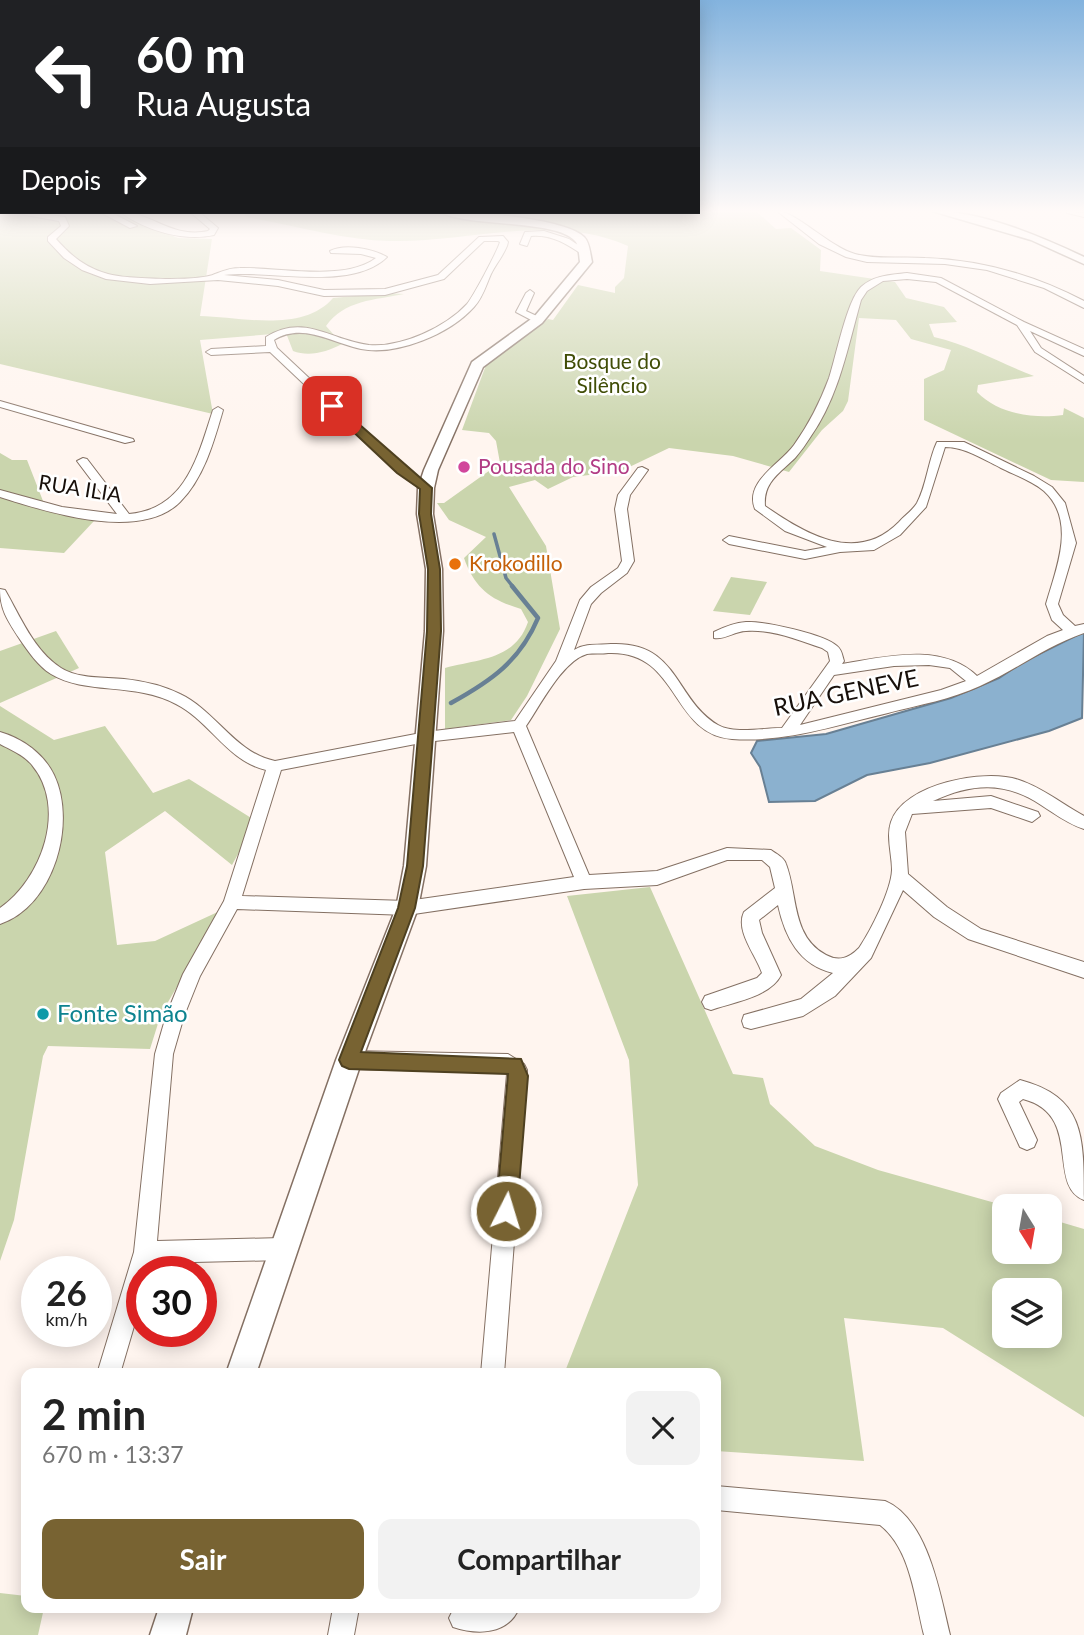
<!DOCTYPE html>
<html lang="pt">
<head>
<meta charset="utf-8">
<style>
	body { margin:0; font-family:Lato,sans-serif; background:#f2f2f2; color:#222; height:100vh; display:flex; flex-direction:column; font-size:26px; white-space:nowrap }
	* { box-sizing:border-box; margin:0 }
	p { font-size:23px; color:#767676 }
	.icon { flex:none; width:38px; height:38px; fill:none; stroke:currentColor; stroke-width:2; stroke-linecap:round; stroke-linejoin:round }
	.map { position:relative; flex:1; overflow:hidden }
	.drawer { position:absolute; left:21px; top:1368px; width:700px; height:245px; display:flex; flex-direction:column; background:#fff; border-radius:14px; box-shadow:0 4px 18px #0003 }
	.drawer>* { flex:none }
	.guide { position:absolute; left:0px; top:0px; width:700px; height:214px; box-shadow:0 4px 18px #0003; background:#202124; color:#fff; overflow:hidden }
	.needle { width:46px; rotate:169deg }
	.buttons { position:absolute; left:992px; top:1194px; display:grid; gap:14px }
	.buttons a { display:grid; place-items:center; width:70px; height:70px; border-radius:14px; background:#fff; box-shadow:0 4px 18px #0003; font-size:35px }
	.speed { position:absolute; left:21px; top:1256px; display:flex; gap:14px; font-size:35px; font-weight:700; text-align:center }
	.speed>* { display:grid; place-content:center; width:91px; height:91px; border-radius:50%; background:#fff; box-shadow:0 4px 18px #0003; line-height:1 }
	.speed small { font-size:18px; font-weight:400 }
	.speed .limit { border:10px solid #d22; background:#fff; color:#111 }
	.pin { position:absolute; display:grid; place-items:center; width:60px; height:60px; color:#fff; margin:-30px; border-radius:14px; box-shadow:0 4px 10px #0006 }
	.me { position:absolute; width:77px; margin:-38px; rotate:5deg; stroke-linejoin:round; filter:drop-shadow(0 0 5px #0008) }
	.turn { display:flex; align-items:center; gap:24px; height:147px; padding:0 21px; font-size:32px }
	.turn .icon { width:91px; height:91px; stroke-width:2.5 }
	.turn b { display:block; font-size:49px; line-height:60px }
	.then { display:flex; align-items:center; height:66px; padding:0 21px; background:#0003; gap:14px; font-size:26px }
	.round { display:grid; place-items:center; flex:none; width:74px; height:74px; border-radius:14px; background:#f2f2f2 }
	.headline { display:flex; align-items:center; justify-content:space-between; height:119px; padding:0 21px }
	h1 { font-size:42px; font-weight:700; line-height:52px }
	.primary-button { display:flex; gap:14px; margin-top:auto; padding:14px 21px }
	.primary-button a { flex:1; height:80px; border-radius:14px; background:#786332; color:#fff; font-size:28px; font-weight:700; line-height:80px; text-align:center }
	.primary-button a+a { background:#f2f2f2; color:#222 }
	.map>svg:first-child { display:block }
</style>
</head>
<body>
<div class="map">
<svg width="1084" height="1635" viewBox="0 0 1084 1635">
	<rect width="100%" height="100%" fill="#fff5ef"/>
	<!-- green -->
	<g fill="#cad5ad" fill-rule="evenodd">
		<path d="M0 211 114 212 178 238 212 239 200 316C241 317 303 333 333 298L386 293 404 294C375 300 344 300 326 326L342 344C327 352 309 357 293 351L286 333 200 340 213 414 0 364Z"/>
		<path d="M756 211 776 229 791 228 821 250 820 271 895 282 906 298 944 307 957 322 929 324 934 337C969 345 1000 363 1034 376L978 385 977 392C998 414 1034 419 1063 415L1064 408 1084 418V482L1051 480 924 420V379L944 370 951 350 911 339 896 320 859 318 848 401 843 411 822 430 789 472 733 456 669 448 621 471 573 477 548 489 535 480 509 487 546 546 560 629 527 696 511 720 445 729V668C479 659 515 660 528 622L521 609C491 600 475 589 464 558L486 537 449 520 437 503H444L500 463 496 441 489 433 462 430 486 365 548 319 553 320 578 285 615 293V287L624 278 628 246C552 212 469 243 390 241 343 240 293 225 246 217L244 212Z"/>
		<path d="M0 453 12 460H27L43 501 94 521 64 553 0 548Z"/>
		<path d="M731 577 767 582 750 615 713 611Z"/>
		<path d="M56 631 79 668 0 703V651Z"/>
		<path d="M0 706 54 740 105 726 153 793 189 779 256 821 232 865 165 811 105 852 117 945 155 941 222 910 161 1014 150 1049 48 1046 43 1056 14 1220 0 1261Z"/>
		<path d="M650 887 733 1074 763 1078 770 1104 815 1146 878 1170 1006 1206 1004 1251H1050V1219L1084 1229V1417L943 1328 844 1318 864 1461 716 1451V1374H564L638 1185 629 1060 567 896ZM1004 1290H1050V1335H1004Z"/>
		<path d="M0 1593 26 1596V1608H44L38 1635H0Z"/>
	</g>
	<!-- water -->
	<path fill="#8bb1cf" stroke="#688094" stroke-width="2" d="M1084 632 1082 718 1049 731 930 763 867 775 815 801 769 802 760 767 751 753 757 741 826 734 951 698 999 678 1023 662Z"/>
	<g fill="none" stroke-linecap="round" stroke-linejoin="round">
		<!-- stream-far1 -->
		<path stroke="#688094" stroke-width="3.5" d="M494 534 506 578 514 588"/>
		<!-- stream -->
		<path stroke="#688094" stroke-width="4.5" d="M451 703C491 681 520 661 538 618L512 586"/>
		<!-- minor casing -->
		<g stroke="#847063" stroke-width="2">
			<g id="minor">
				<path d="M0 211 5 212 0 213Z"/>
				<path d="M777 211C795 211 830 247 855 254 878 260 902 256 925 258 981 260 1035 275 1084 301V308L1044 288 987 270 945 264 867 262 846 257 819 244Z"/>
				<path d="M1066 211 1084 213V217L1067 213Z"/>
				<path d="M9 212H28L65 217 69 226 56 239C71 256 86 268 108 274 126 279 200 282 215 274 223 271 230 268 240 268 279 267 344 282 376 258L361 254 331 253 330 251C345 243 373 249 387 257 351 292 271 269 224 275L278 280 324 290 385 289 438 275 479 237 503 236 508 242 507 246C503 256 496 264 491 274 486 285 483 297 474 307 450 334 397 356 361 349 332 343 303 322 274 340L277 348 405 468 432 488 422 490 397 472 270 352 211 355 206 352 211 349 266 346V337C304 313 330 340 369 345 401 348 446 327 467 304 473 297 497 252 500 242L498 241H484L444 279 385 295 324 296 278 286 218 280 150 284 106 279 82 270 64 258 48 241V237L61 226 59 221Z"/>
				<path d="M100 212H110L137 226 130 228Z"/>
				<path d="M120 212C150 211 171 239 208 231L210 229 190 212H199L218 228 214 235C183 242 145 230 120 212Z"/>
				<path d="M544 231 569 239 590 253 583 255C567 244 551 234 531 236L527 246 520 244 525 232Z"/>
				<path d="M907 273 941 278 1024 322 1084 349V356L1030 331 1041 348 1084 376V383L1035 352 1017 325 936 282 907 279 883 281 867 291 861 300C848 346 839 396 811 436 806 444 801 451 795 458 780 473 763 482 765 506 805 534 857 565 899 522 904 516 913 510 917 503 927 484 928 461 937 442H964L1034 476 1052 487 1065 503 1076 543 1058 604 1063 615 1075 626 1084 624V633C1046 646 1016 670 980 686 952 699 919 705 888 713 837 725 785 743 732 739 670 734 680 650 608 653 602 654 593 653 587 654 562 661 540 706 526 726L589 875 657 871 727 848 771 850C776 854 784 857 786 864 798 895 791 936 826 955 839 962 849 958 859 948 871 930 891 891 892 870 892 854 886 837 891 822 903 784 985 768 1019 780 1043 788 1062 804 1084 816V829C1068 824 1055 814 1041 805 1005 781 972 783 933 801L991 796 1038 812 1040 816 1032 822 991 808 912 814 905 832 908 874 947 907 981 929 1084 962V978L968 939 934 917 903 890 871 958 835 996 803 1016 751 1029 744 1027 742 1021 744 1015 801 999 833 973C799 965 785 937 778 905L759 920 762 933 781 975C770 997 733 1002 711 1010L705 1008 702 1002 705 996 757 978 762 973C756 955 735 931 744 912L775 888 770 867 762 860H727L657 885 584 889 407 915 237 909 200 976 184 1016 173 1054 157 1241 282 1238 290 1241 293 1249 290 1257 282 1260 153 1263 150 1272H142V1299L120 1374H97L134 1252 155 1054 166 1016 183 974 224 901 266 770C227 761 210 721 176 704 135 682 85 695 51 674 38 666 28 651 19 638 8 621 0 610 0 589L5 590C20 616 34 651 61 668 79 679 103 677 124 679 143 681 162 685 180 694 216 711 235 753 275 761L426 732 515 721 556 661 580 600 591 587 618 568 622 561 615 509 618 495 638 468 642 467 648 470 630 495 627 509 634 561 627 573 601 593 591 604 574 650C585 643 599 645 611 644 679 641 674 699 718 725 734 734 763 728 782 728L830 661 828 652 822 648C798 640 772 629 746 631 735 631 725 640 714 638V632C724 627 734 623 746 622 764 621 824 634 837 646 842 650 842 655 844 661L842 664C885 657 942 642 977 676L1047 636 1063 630 1052 620 1046 604C1056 569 1077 521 1044 491 1032 481 1015 475 1001 468 983 459 965 447 945 447L926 507 900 535 874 550 840 552 805 559 729 544 723 540 729 536 805 551 827 547 785 531 755 509C744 482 780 464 794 445 809 424 820 402 829 378 836 357 847 300 861 287 874 275 891 275 907 273ZM929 665 950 668 966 681 941 690 800 725 834 675 894 666ZM514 732 574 877 407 901 242 896 281 770 426 742Z"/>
				<path d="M530 290 534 293 526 311 541 318V322H535L516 312 526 293Z"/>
				<path d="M0 401 133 439 134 441 125 443 0 407Z"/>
				<path d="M218 407 223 410C214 441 204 478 180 502 140 542 47 512 0 497V490L62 507 117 514 77 461 83 458 87 459 129 514C186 509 198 456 213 410Z"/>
				<path d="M0 732C22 738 44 754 54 775 77 823 54 906 0 924V908C41 880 68 808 32 765 24 755 11 750 0 744Z"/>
				<path d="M349 1051 508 1054 524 1064 527 1070 504 1374H481L507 1074 504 1072 349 1069 342 1066 340 1060 342 1054Z"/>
				<path d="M1020 1080C1084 1097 1084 1135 1084 1200 1046 1185 1084 1115 1023 1099L1019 1102 1037 1140 1034 1147 1027 1150 1020 1147 998 1099 1001 1093Z"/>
				<path d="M716 1486 885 1501C928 1519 940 1594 950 1635H924C915 1600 911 1549 880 1525L716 1510Z"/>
				<path d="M333 1608H359L354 1635H328Z"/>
				<path d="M519 1608C508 1635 477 1635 453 1627L449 1618 454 1608Z"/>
			</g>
		</g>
		<!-- tertiary casing -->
		<g stroke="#847063" stroke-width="3">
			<g id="tertiary">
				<path d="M932 211C981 211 1040 236 1084 257V264L1031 240Z"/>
				<path d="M441 212C468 211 564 218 584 237 590 243 590 254 592 262L542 323 483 367 438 470 434 488 433 514 442 569 443 631 426 866 418 908 362 1060 256 1374H226L336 1060 396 908 404 866 425 631 426 569 417 514 418 488 424 470 472 362 534 317 580 262C579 255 579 245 575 241 557 219 464 227 441 212Z"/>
				<path d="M159 1608H193L186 1635H150Z"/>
			</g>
		</g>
		<!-- minor -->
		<use href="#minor" fill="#fff" fill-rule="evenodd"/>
		<!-- tertiary -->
		<use href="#tertiary" fill="#fff" fill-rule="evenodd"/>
	</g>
	<!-- sky -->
	<linearGradient id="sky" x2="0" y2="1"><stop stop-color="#83b3de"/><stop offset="0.48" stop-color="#fffaf8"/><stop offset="1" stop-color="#fffaf8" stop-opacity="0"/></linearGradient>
	<rect width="1084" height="440" fill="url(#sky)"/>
	<!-- route -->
	<path fill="#786332" stroke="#4e4020" stroke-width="2" d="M329 404H336L432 488 431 514 440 569 441 631 423 866 415 908 361 1052 521 1059 528 1076 517 1211 514 1219 506 1222 499 1219 496 1211 508 1074 349 1069 342 1066 339 1060 398 908 407 866 427 631 428 569 419 514 420 489 397 473 329 409Z"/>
	<!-- markers -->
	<circle fill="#d1479c" stroke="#fff" stroke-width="2.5" cx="464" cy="467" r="7"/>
	<circle fill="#e8710a" stroke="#fff" stroke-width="2.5" cx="455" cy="564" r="7"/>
	<circle fill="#0f9aa8" stroke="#fff" stroke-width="2.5" cx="43" cy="1014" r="7"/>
	<g text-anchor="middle" stroke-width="5" stroke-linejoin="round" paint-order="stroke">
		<!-- far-park labels -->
		<g font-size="21" fill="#404d06" stroke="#fff">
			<text x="612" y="369">Bosque do<tspan x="612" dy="24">Silêncio</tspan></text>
		</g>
		<!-- far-hotel labels -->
		<g font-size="21" fill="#b23c85" stroke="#fff" text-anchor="start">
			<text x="478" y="474">Pousada do Sino</text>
		</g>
		<!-- far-street labels -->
		<g font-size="21" fill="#170f0a" stroke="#fff">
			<text transform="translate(80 489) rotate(9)" y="7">RUA ILIA</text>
		</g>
		<!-- far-food labels -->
		<g font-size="21" fill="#c56008" stroke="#fff" text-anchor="start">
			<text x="469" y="571">Krokodillo</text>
		</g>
		<!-- street labels -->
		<g font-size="24" fill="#170f0a" stroke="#fff">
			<text transform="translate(846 693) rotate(-12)" y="8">RUA GENEVE</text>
		</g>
		<!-- culture labels -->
		<g font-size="24" fill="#0d838f" stroke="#fff" text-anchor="start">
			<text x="57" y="1022">Fonte Simão</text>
		</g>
	</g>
</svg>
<div class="buttons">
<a><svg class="needle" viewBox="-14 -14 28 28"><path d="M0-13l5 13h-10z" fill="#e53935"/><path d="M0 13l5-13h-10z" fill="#767676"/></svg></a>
<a><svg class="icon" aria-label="layers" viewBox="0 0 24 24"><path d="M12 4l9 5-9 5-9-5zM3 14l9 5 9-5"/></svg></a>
</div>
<div class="speed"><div>26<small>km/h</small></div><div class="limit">30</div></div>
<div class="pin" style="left:332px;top:406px;background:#d93025"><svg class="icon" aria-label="arrive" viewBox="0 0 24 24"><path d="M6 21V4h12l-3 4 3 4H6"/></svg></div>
<svg class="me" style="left:506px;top:1211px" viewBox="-20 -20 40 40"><circle r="17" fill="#786332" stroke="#fff" stroke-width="3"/><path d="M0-11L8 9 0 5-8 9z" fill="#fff"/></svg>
<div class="guide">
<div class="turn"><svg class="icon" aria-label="left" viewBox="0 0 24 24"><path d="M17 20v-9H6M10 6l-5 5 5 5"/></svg><div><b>60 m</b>Rua Augusta</div></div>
<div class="then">Depois<svg class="icon" aria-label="right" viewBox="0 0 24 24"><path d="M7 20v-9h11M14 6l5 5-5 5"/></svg></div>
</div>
<section class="drawer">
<div class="headline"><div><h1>2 min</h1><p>670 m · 13:37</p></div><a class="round"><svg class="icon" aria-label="close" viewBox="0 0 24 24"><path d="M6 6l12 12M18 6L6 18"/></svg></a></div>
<div class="primary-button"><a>Sair</a><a>Compartilhar</a></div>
</section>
</div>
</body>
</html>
